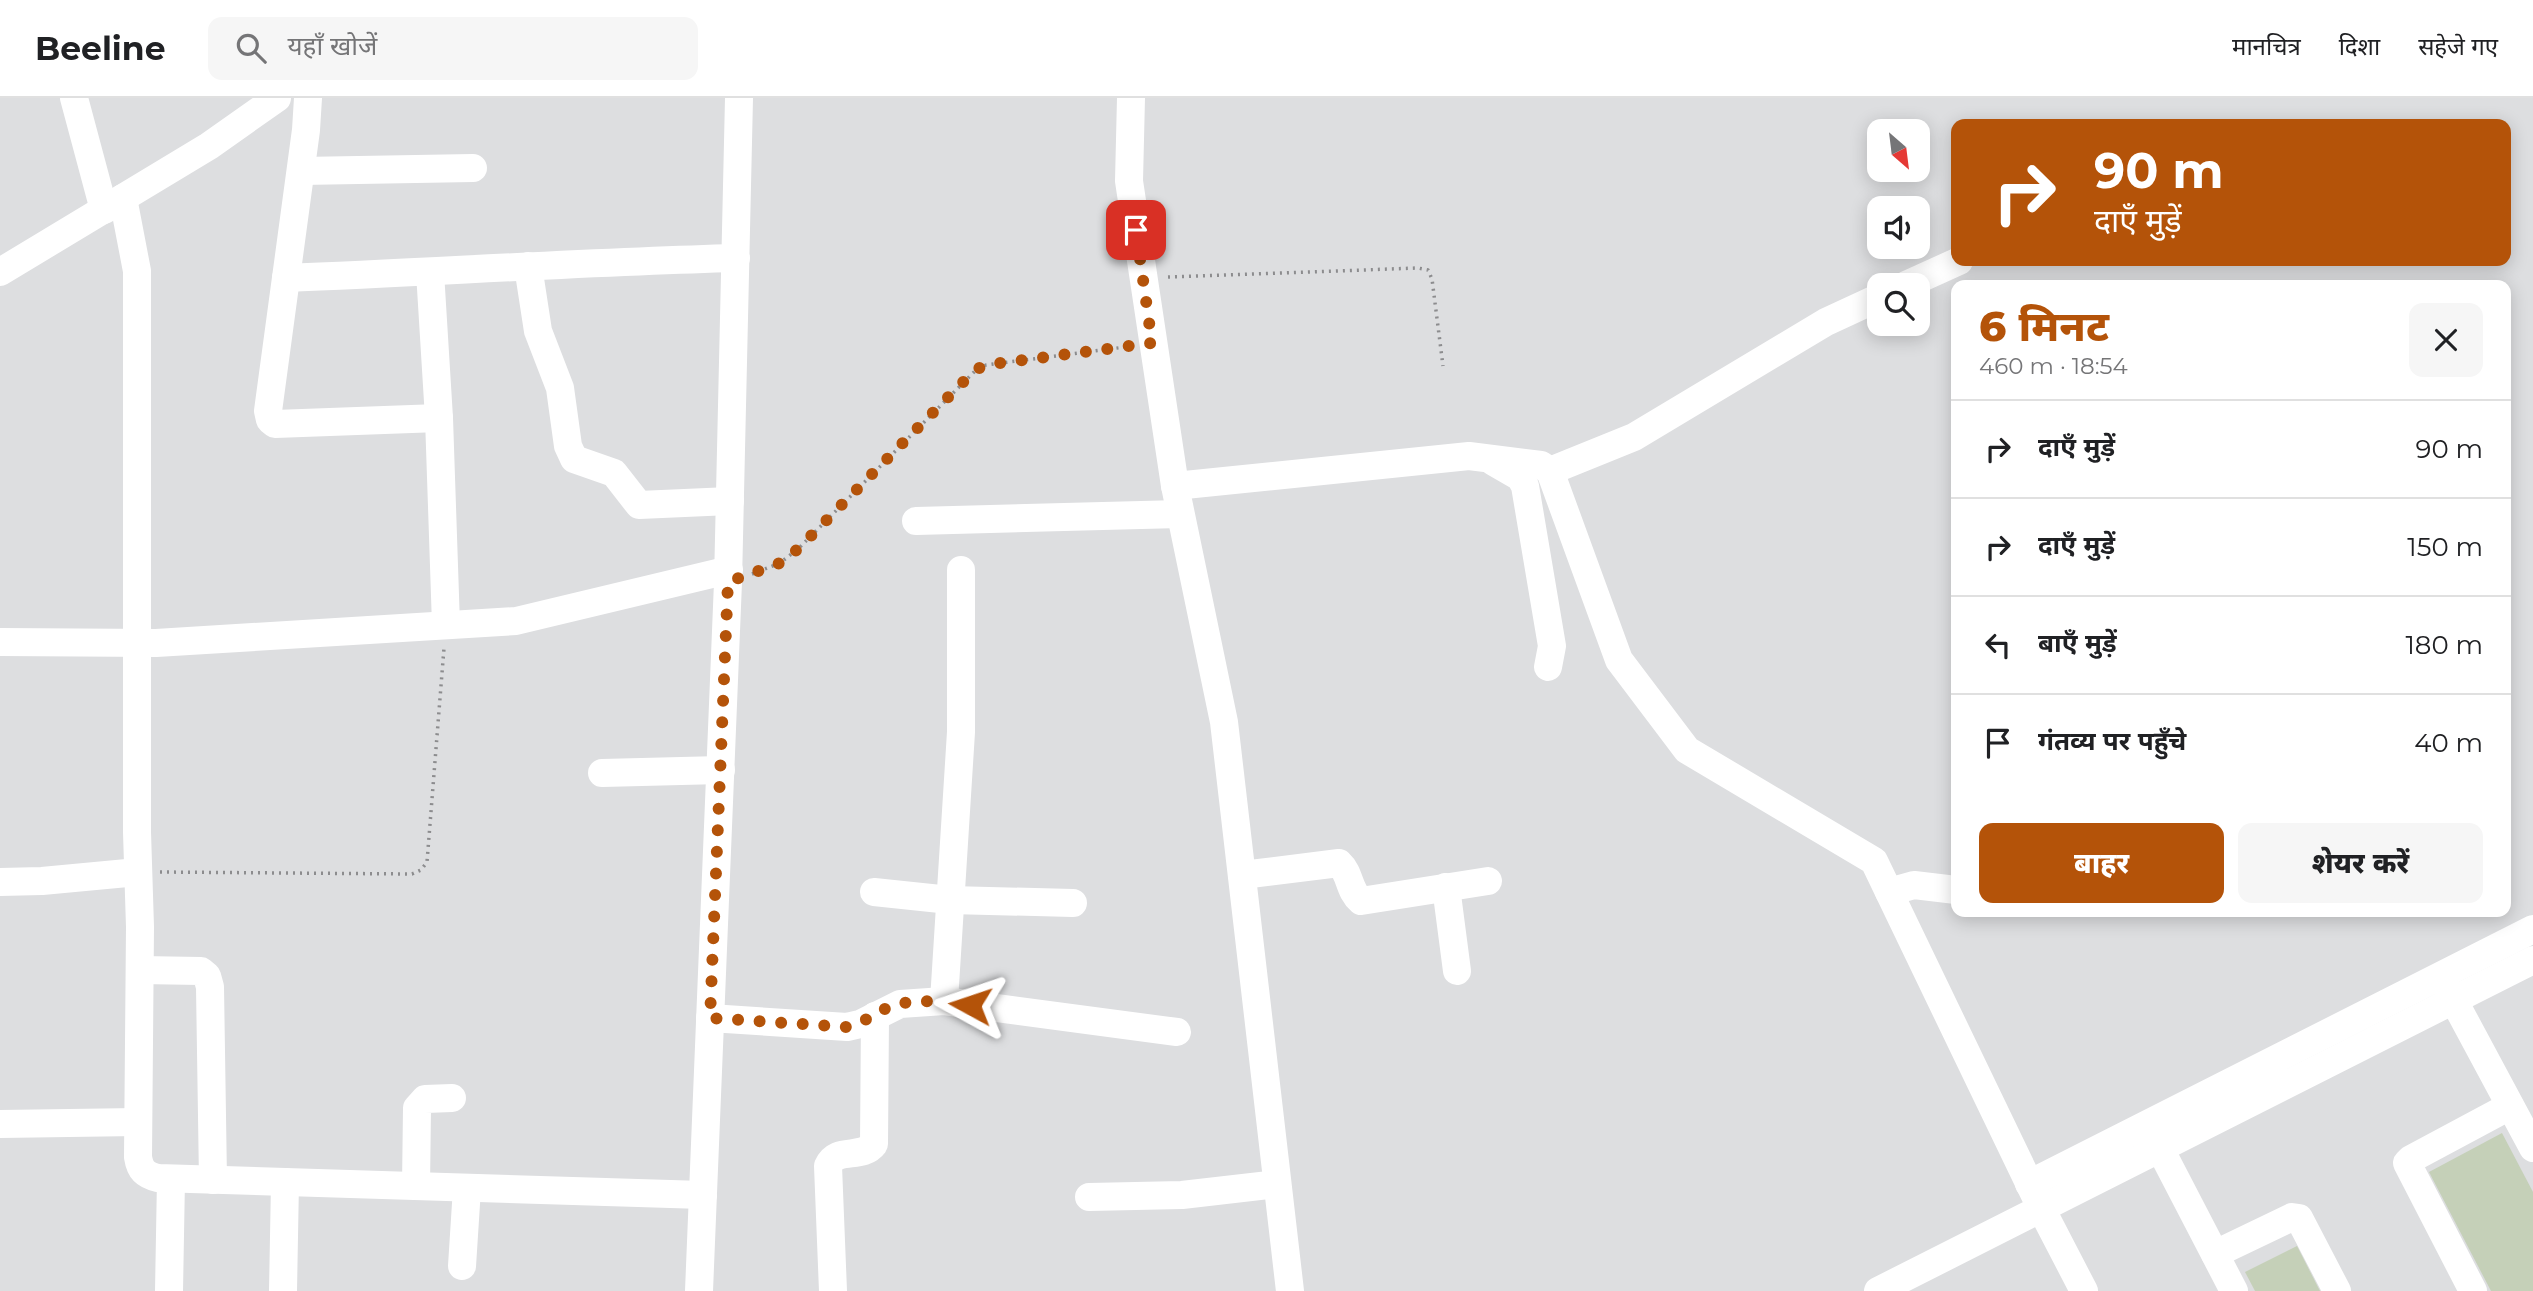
<!DOCTYPE html>
<html lang="hi">
<head>
<meta charset="utf-8">
<style>
	body { margin:0; font-family:Montserrat,"Noto Sans Devanagari",sans-serif; background:#f6f6f6; color:#202124; height:100vh; display:flex; flex-direction:column; font-size:26px; white-space:nowrap }
	* { box-sizing:border-box; margin:0 }
	p { font-size:23px; color:#757577 }
	.icon { flex:none; width:38px; height:38px; fill:none; stroke:currentColor; stroke-width:2; stroke-linecap:round; stroke-linejoin:round }
	.map { position:relative; flex:1; overflow:hidden }
	.drawer { position:absolute; left:1951px; top:182px; width:560px; height:637px; display:flex; flex-direction:column; background:#fff; border-radius:14px; box-shadow:0 4px 18px #0003 }
	.drawer>* { flex:none }
	.guide { position:absolute; left:1951px; top:21px; width:560px; height:147px; border-radius:14px; box-shadow:0 4px 18px #0003; background:#b45309; color:#fff; overflow:hidden }
	.needle { width:46px; rotate:152deg }
	.fabs { position:absolute; left:1867px; top:21px; display:grid; gap:14px }
	.fabs a { display:grid; place-items:center; width:63px; height:63px; border-radius:14px; background:#fff; box-shadow:0 4px 18px #0003; font-size:35px }
	.pin { position:absolute; display:grid; place-items:center; width:60px; height:60px; color:#fff; margin:-30px; border-radius:14px; box-shadow:0 4px 10px #0006 }
	.me { position:absolute; width:77px; margin:-38px; rotate:275deg; stroke-linejoin:round; filter:drop-shadow(0 0 5px #0008) }
	.turn { display:flex; align-items:center; gap:24px; height:147px; padding:0 28px; font-size:32px }
	.turn .icon { width:91px; height:91px; stroke-width:2.5 }
	.turn b { display:block; font-size:49px; line-height:60px }
	.round { display:grid; place-items:center; flex:none; width:74px; height:74px; border-radius:14px; background:#f6f6f6 }
	.head { display:flex; align-items:center; justify-content:space-between; height:119px; padding:0 28px }
	h1 { font-size:42px; font-weight:800; line-height:52px; color:#b45309 }
	.cta { display:flex; gap:14px; margin-top:auto; padding:14px 28px }
	.cta a { flex:1; height:80px; border-radius:14px; background:#b45309; color:#fff; font-size:28px; font-weight:800; line-height:80px; text-align:center }
	.cta a+a { background:#f6f6f6; color:#202124 }
	ul { padding:0; list-style:none }
	li { display:flex; align-items:center; gap:21px; height:98px; padding:0 28px; border-top:2px solid #e0e0e0 }
	li div { flex:1 }
	li b { display:block; font-size:26px }
	li em { font-style:normal }
	header { display:flex; align-items:center; gap:42px; box-sizing:border-box; height:98px; padding:0 35px; background:#fff; border-bottom:2px solid #e0e0e0 }
	header strong { font-size:33px }
	nav { display:flex; gap:38px; margin-inline-start:auto; font-size:24px }
	.search { width:490px; height:63px; background:#f6f6f6; display:flex; align-items:center; gap:18px; box-sizing:border-box; padding:0 24px; border-radius:14px; color:#757577; font-size:26px }
	.map>svg:first-child { display:block }
</style>
</head>
<body>
<header>
<strong>Beeline</strong>
<div class="search"><svg class="icon" aria-label="search" viewBox="0 0 24 24"><circle cx="10" cy="10" r="6"/><path d="M15 15l6 6"/></svg>यहाँ खोजें</div>
<nav><a>मानचित्र</a><a>दिशा</a><a>सहेजे गए</a></nav>
</header>
<div class="map">
<svg width="2533" height="1193" viewBox="0 0 2533 1193">
	<rect width="100%" height="100%" fill="#dddee0"/>
	<!-- green -->
	<g fill="#c5d0b8">
		<path d="M2502 1035 2533 1094V1193H2491L2429 1074Z"/>
		<path d="M2297 1148 2320 1193H2255L2245 1174Z"/>
	</g>
	<g fill="none" stroke-linecap="round" stroke-linejoin="round">
		<!-- path -->
		<g stroke="#8c8c8e" stroke-width="3.5" stroke-dasharray="2 5" stroke-linecap="butt">
			<path d="M1168 179 1418 170 1428 172 1432 181 1443 268"/>
			<path d="M752 476 780 465 798 451 975 273 986 267 1133 248"/>
			<path d="M160 774 412 776 421 772 427 764 444 550"/>
		</g>
		<!-- minor -->
		<g stroke="#fff" stroke-width="28">
			<path d="M74 0 104 112"/>
			<path d="M308 0 306 32 268 313 270 322 275 326 439 320"/>
			<path d="M1131 0 1129 83 1175 388 1224 624 1290 1193"/>
			<path d="M301 73 473 70"/>
			<path d="M123 100 137 173V734L140 829 138 1059C140 1072 145 1077 158 1080L703 1097"/>
			<path d="M528 168 538 233 560 290 568 348 574 361 614 375 639 407 730 403"/>
			<path d="M0 174 209 48 277 0"/>
			<path d="M430 174 439 320 446 527"/>
			<path d="M286 180C436 174 586 164 736 160"/>
			<path d="M1906 187 1959 163"/>
			<path d="M1494 364 1520 379 1525 388 1552 548 1548 569"/>
			<path d="M1550 373 1634 339 1826 224 1880 199"/>
			<path d="M1175 388 1469 358 1541 367 1550 373 1619 562 1687 652 1874 763 2042 1112 2084 1193"/>
			<path d="M916 423 1180 416"/>
			<path d="M0 544 156 545 516 523 729 472"/>
			<path d="M602 675 721 672"/>
			<path d="M1242 777 1339 765C1351 776 1348 792 1361 803L1488 783"/>
			<path d="M0 784 42 783 138 774"/>
			<path d="M1446 789 1457 873"/>
			<path d="M874 794 950 802 1073 805"/>
			<path d="M1889 794 1914 787 1956 792"/>
			<path d="M140 872 201 873 207 878 210 889 213 1082"/>
			<path d="M2445 886 2533 1050"/>
			<path d="M944 903 961 634V472"/>
			<path d="M710 920 847 929 860 926 900 906 944 903 1177 934"/>
			<path d="M0 1026 138 1024"/>
			<path d="M2153 1037 2234 1193"/>
			<path d="M2029 1086 2533 831"/>
			<path d="M416 1088 417 1010 425 1001 452 1000"/>
			<path d="M1089 1099 1182 1097 1277 1086"/>
			<path d="M2215 1156 2292 1119 2299 1120 2337 1193"/>
			<path d="M462 1168 467 1090"/>
			<path d="M169 1193 171 1081"/>
			<path d="M283 1193 285 1084"/>
			<path d="M699 1193 728 484 739 0"/>
			<path d="M833 1193 828 1068C836 1048 862 1062 874 1046L875 918"/>
			<path d="M1878 1193 2533 862"/>
			<path d="M2473 1193 2407 1065 2411 1061 2510 1008"/>
		</g>
	</g>
	<g fill="none" stroke-linecap="round" stroke-linejoin="round">
		<!-- route -->
		<path stroke="#b45309" stroke-width="12" stroke-dasharray="0 21.6" d="M970 907C946 904 915 900 892 908 876 914 864 925 847 929L710 920 728 484 780 465 798 451 975 272 986 267 1152 245 1136 132"/>
	</g>
</svg>
<div class="fabs">
<a><svg class="needle" viewBox="-14 -14 28 28"><path d="M0-13l5 13h-10z" fill="#e53935"/><path d="M0 13l5-13h-10z" fill="#757577"/></svg></a>
<a><svg class="icon" aria-label="sound" viewBox="0 0 24 24"><path d="M4 9h4l5-4v14l-5-4H4zM17 9q2 3 0 6"/></svg></a>
<a><svg class="icon" aria-label="search" viewBox="0 0 24 24"><circle cx="10" cy="10" r="6"/><path d="M15 15l6 6"/></svg></a>
</div>
<div class="pin" style="left:1136px;top:132px;background:#d93025"><svg class="icon" aria-label="arrive" viewBox="0 0 24 24"><path d="M6 21V4h12l-3 4 3 4H6"/></svg></div>
<svg class="me" style="left:970px;top:907px" viewBox="-20 -20 40 40"><path d="M0-17L14 15 0 8-14 15z" fill="#b45309" stroke="#fff" stroke-width="4"/></svg>
<div class="guide">
<div class="turn"><svg class="icon" aria-label="right" viewBox="0 0 24 24"><path d="M7 20v-9h11M14 6l5 5-5 5"/></svg><div><b>90 m</b>दाएँ मुड़ें</div></div>
</div>
<section class="drawer">
<div class="head"><div><h1>6 मिनट</h1><p>460 m · 18:54</p></div><a class="round"><svg class="icon" aria-label="close" viewBox="0 0 24 24"><path d="M6 6l12 12M18 6L6 18"/></svg></a></div>
<ul>
<li><svg class="icon" aria-label="right" viewBox="0 0 24 24"><path d="M7 20v-9h11M14 6l5 5-5 5"/></svg><div><b>दाएँ मुड़ें</b></div><em>90 m</em></li>
<li><svg class="icon" aria-label="right" viewBox="0 0 24 24"><path d="M7 20v-9h11M14 6l5 5-5 5"/></svg><div><b>दाएँ मुड़ें</b></div><em>150 m</em></li>
<li><svg class="icon" aria-label="left" viewBox="0 0 24 24"><path d="M17 20v-9H6M10 6l-5 5 5 5"/></svg><div><b>बाएँ मुड़ें</b></div><em>180 m</em></li>
<li><svg class="icon" aria-label="arrive" viewBox="0 0 24 24"><path d="M6 21V4h12l-3 4 3 4H6"/></svg><div><b>गंतव्य पर पहुँचे</b></div><em>40 m</em></li>
</ul>
<div class="cta"><a>बाहर</a><a>शेयर करें</a></div>
</section>
</div>
</body>
</html>
